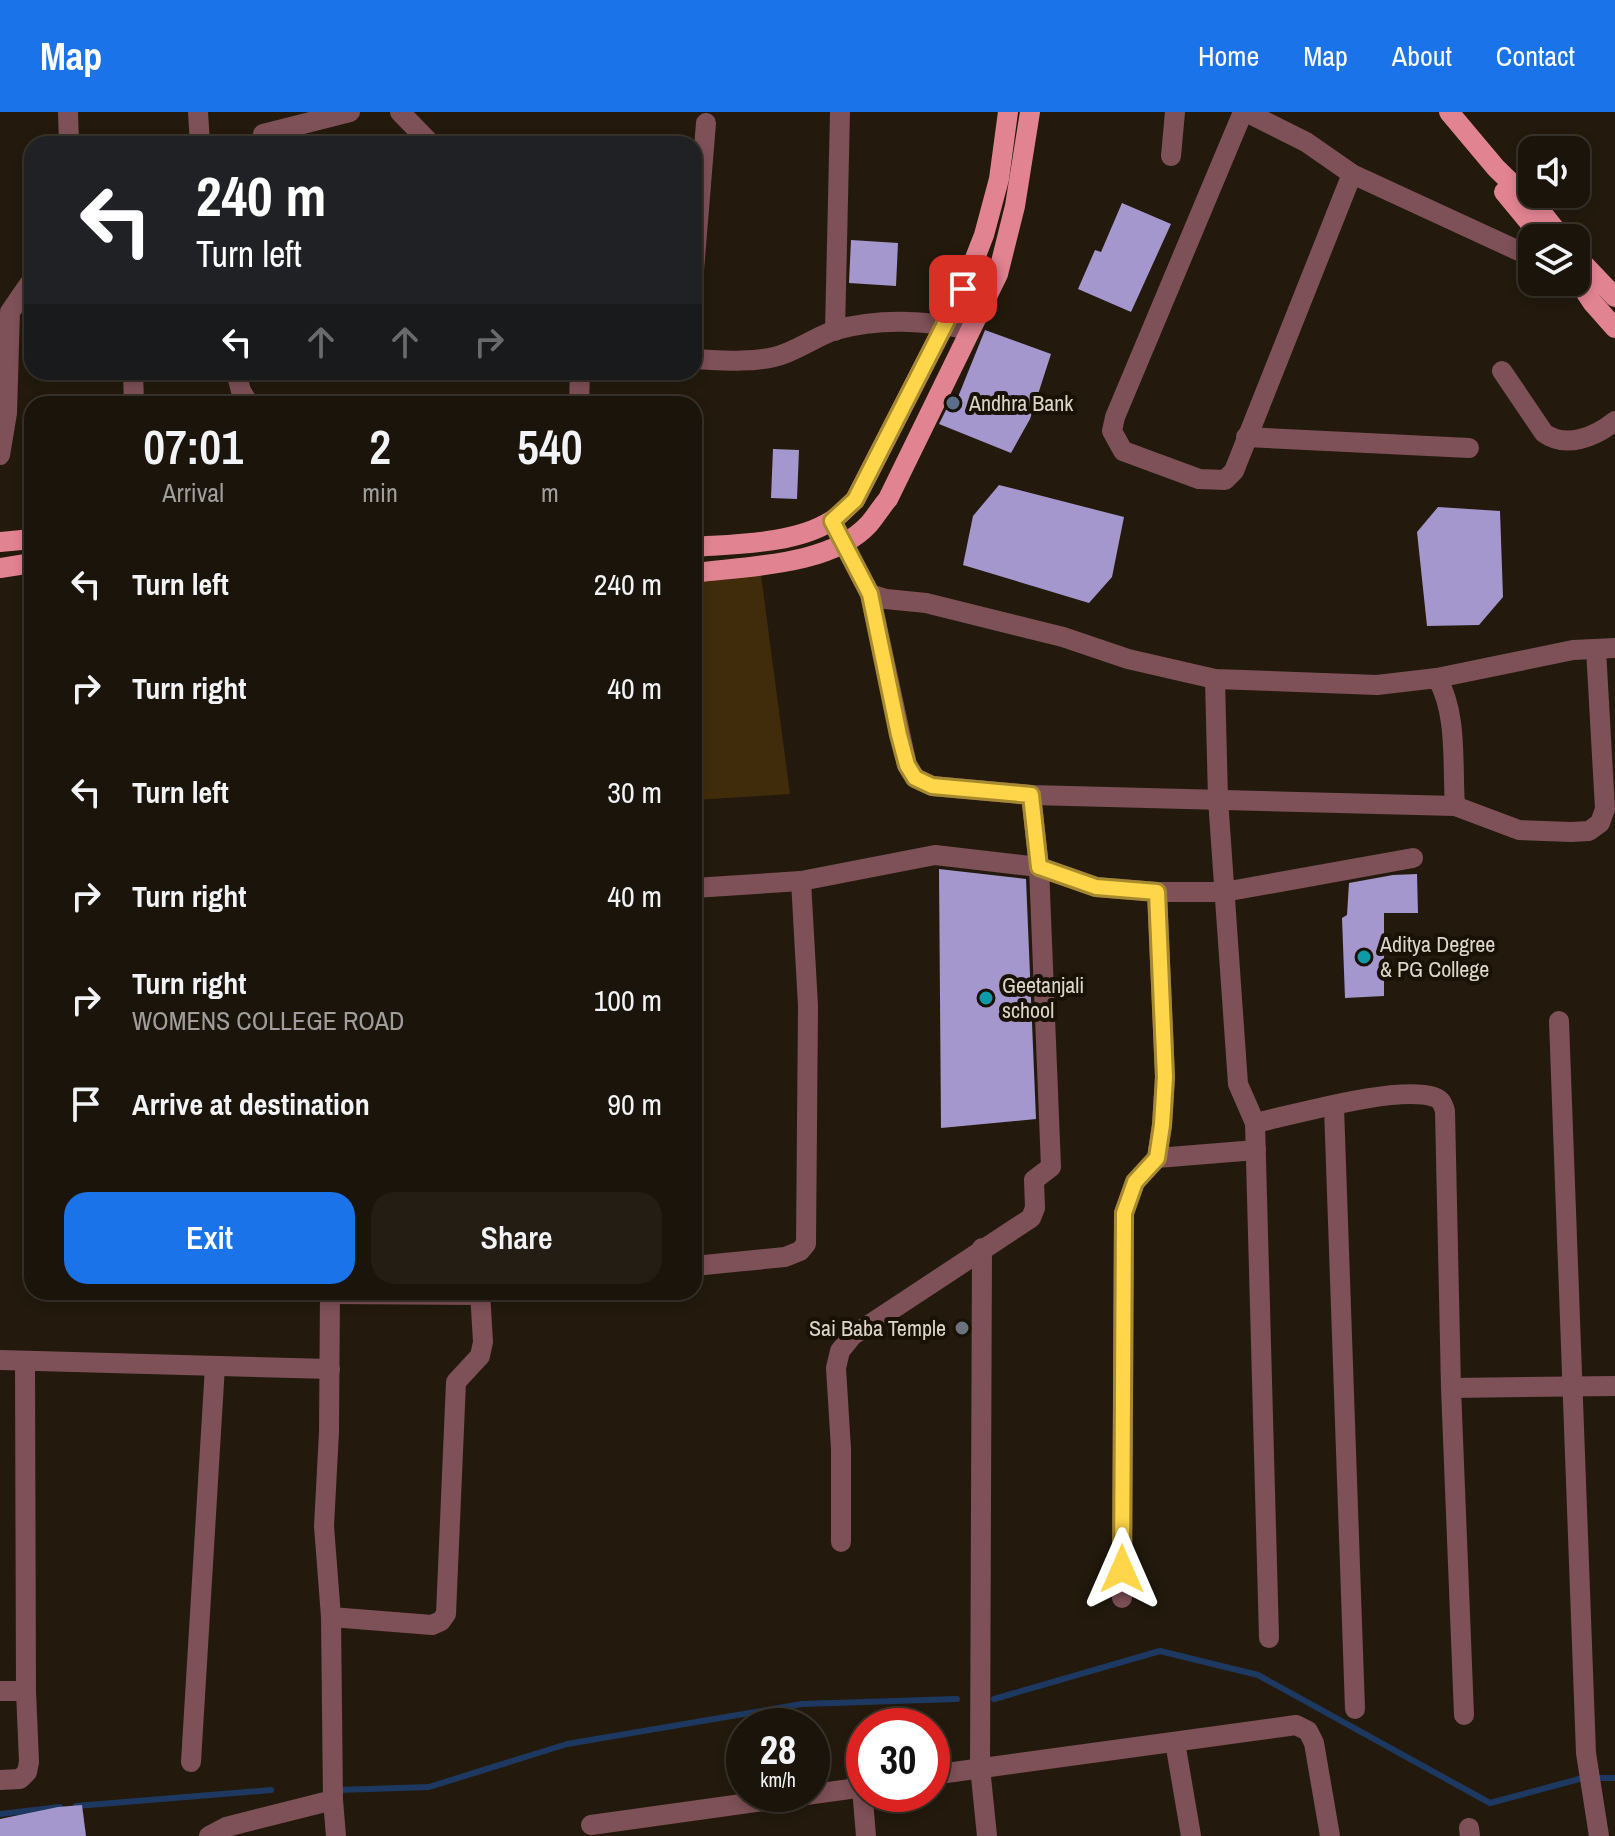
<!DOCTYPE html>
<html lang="en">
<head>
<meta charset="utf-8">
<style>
	body { margin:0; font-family:"Archivo Narrow",sans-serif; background:#231d13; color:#f1f3f6; height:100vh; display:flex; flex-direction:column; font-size:30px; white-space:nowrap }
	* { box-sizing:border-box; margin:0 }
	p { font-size:26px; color:#9f9e9c }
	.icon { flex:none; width:44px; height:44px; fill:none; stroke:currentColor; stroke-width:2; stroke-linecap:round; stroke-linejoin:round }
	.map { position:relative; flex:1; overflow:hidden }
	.details { position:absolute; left:24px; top:284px; width:678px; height:904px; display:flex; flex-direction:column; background:#1a140a; border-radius:24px; box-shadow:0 4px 12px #0003,0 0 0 2px #38332b }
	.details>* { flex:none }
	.banner { position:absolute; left:24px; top:24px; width:678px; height:244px; border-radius:24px; box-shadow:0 4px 12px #0003,0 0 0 2px #38332b; background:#202124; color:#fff; overflow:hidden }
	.fabs { position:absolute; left:1518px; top:24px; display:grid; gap:16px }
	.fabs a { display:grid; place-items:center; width:72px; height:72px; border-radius:16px; background:#1a140a; box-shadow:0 4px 12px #0003,0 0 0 2px #38332b; font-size:40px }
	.speed { position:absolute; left:726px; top:1596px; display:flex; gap:16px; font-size:40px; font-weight:700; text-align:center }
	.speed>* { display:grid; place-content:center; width:104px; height:104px; border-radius:50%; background:#1a140a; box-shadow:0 4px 12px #0003,0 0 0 2px #38332b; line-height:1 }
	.speed small { font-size:20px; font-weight:400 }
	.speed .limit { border:12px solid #d22; background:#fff; color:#111 }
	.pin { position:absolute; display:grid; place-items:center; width:68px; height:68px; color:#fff; margin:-34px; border-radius:16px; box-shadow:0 4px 12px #0006 }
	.me { position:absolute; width:88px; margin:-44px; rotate:0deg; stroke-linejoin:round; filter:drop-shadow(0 0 6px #0008) }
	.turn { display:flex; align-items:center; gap:28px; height:168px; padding:0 40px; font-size:36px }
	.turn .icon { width:104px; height:104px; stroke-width:2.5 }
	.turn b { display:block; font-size:56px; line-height:68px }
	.lanes { display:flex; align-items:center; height:76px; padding:0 40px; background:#0003; justify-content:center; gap:40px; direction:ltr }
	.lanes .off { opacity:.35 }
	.eta { display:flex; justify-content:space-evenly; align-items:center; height:136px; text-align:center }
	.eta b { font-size:48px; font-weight:600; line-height:56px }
	.primary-button { display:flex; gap:16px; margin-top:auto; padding:16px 40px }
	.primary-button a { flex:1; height:92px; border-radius:24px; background:#1a73e8; color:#fff; font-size:32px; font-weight:600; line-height:92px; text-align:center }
	.primary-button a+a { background:#231d13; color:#f1f3f6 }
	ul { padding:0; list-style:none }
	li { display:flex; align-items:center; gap:24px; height:104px; padding:0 40px }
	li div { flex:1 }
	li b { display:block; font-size:30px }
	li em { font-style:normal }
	header { display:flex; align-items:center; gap:48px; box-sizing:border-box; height:112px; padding:0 40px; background:#1a73e8; color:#fff }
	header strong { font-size:38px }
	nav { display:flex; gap:44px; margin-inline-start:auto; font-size:28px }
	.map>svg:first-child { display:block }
</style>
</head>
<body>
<header>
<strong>Map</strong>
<nav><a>Home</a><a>Map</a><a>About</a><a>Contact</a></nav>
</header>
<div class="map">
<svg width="1615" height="1724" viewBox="0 0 1615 1724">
	<rect width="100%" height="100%" fill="#231a0d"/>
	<!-- green -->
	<path fill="#402c0b" d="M759 448 790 682 694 688V461Z"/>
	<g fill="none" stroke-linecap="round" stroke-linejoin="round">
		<!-- stream -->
		<g stroke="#1d3961" stroke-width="6">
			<path d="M994 1587 1160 1539 1258 1563 1490 1691 1579 1667"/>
			<path d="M1601 1666H1615"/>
			<path d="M339 1678 429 1675 567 1632 802 1592 957 1587"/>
			<path d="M76 1694 271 1678"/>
			<path d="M0 1702 60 1695"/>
		</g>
	</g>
	<!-- building -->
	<g fill="#a497cd">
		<path d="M1122 91 1171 112 1131 200 1078 177 1095 138 1101 140Z"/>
		<path d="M851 128 898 131 896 174 849 171Z"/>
		<path d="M985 218 1051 242 1030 307 1011 341 939 312 950 290 955 283 958 285Z"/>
		<path d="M773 337 799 338 797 387 771 386Z"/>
		<path d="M999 373 1124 405 1112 465 1089 491 963 453 973 404Z"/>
		<path d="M1438 395 1500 399 1503 485 1479 513 1427 514 1417 420Z"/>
		<path d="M939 757 1026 767 1036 1007 941 1016Z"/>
		<path d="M1417 762 1418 801H1384V884L1345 886 1342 806 1347 803 1349 771 1393 763Z"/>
		<path d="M82 1693 86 1724H0V1707L58 1695Z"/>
	</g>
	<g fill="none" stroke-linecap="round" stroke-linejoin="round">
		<!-- minor -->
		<g stroke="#7e5057" stroke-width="20">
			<path d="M68 0 69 32"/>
			<path d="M198 0 200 32"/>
			<path d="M400 0 431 32"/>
			<path d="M1243 0 1115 305 1112 319 1123 339 1199 367 1225 368 1234 359 1352 62"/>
			<path d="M1246 0 1306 30 1352 62 1532 145"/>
			<path d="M263 22 350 0"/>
			<path d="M1171 44 1175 0"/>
			<path d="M694 158 706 11"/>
			<path d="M835 219 840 0"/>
			<path d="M694 247C720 248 748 251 774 245 796 240 814 225 836 218 877 206 928 208 969 218"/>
			<path d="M1502 259 1544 321C1566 337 1595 325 1615 309"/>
			<path d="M133 260 134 292"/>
			<path d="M236 260 241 279 249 292"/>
			<path d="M579 292 580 260"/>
			<path d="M1246 325 1469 336"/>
			<path d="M0 343 7 301 10 200 32 168"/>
			<path d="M832 409 870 482 886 487 926 491 1063 525 1128 547 1215 567 1377 573 1437 566C1458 602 1452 653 1455 694L1031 683 932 674 915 666 907 653 870 482"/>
			<path d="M1437 566 1573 538 1615 536"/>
			<path d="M1215 567 1218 687 1238 972 1255 1011C1298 1002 1396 973 1434 985 1441 987 1443 992 1445 999L1451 1276 1464 1603"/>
			<path d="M1455 694 1519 718 1571 720 1589 719 1600 711 1605 697 1596 537"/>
			<path d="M694 776 801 769 935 743 1039 755 1096 775 1157 780H1224L1413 746"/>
			<path d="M1559 909 1586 1641 1599 1724"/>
			<path d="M1334 995 1355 1597"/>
			<path d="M1255 1011 1269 1526"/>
			<path d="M1157 1046 1256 1038"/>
			<path d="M982 1136 980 1655 987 1724"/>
			<path d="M694 1154 785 1145 800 1139 806 1132 808 894 801 769"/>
			<path d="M330 1180 329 1320 324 1414 331 1505 333 1688 336 1724"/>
			<path d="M330 1182 480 1183"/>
			<path d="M0 1248 330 1257"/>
			<path d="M1451 1276 1615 1274"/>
			<path d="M841 1430V1337L836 1256 840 1239 852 1224 1031 1106 1035 1096 1034 1068 1051 1055 1039 755 1031 683"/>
			<path d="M1122 1486 1124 1101 1135 1070 1157 1046 1162 1013 1165 965 1157 780"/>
			<path d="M331 1505 432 1513 441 1509 446 1502 456 1270 480 1244 483 1230 480 1180"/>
			<path d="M0 1579H26L25 1250"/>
			<path d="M1175 1630 1191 1724"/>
			<path d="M191 1650 215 1254"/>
			<path d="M932 1663 1296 1613 1308 1619 1314 1631 1330 1724"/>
			<path d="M0 1668 20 1667 27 1660 29 1650 26 1579"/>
			<path d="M862 1676 866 1724"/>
			<path d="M591 1713 864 1675"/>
			<path d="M1469 1716 1470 1724"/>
			<path d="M209 1724 226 1715 333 1688"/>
		</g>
		<!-- major -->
		<g stroke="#e28392" stroke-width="20">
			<path d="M1449 0 1496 56 1543 102 1562 126"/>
			<path d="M1504 80 1542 126"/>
			<path d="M1576 144 1615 185"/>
			<path d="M1576 166 1592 190 1615 216"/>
			<path d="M0 430 32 427"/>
			<path d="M694 435C735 432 795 432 831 409 840 404 848 394 855 388L963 177 984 123 999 67 1008 0"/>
			<path d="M0 456 32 451"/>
			<path d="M694 461C747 454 831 454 869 412 876 404 881 395 888 387L998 162 1015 94 1030 0"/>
		</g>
	</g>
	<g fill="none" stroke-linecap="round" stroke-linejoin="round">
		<!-- route casing -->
		<g stroke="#a68a30" stroke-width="20">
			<path id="route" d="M963 177 855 388 832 409 870 482 899 623 907 653 915 666 932 674 1031 683 1039 755 1096 775 1157 780 1165 965 1162 1013 1157 1046 1135 1070 1124 1101 1122 1457"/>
		</g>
		<!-- route -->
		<use href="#route" stroke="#ffd54a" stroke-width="14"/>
	</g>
	<!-- markers -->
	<circle fill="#5c6f8a" stroke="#1a1105" stroke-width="3" cx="953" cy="291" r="8"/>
	<g fill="#0f9aa8" stroke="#1a1105" stroke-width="3">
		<circle cx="1364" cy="845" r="8"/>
		<circle cx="986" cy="886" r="8"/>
	</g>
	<circle fill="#6b7280" stroke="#1a1105" stroke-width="3" cx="962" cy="1216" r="8"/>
	<g text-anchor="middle" stroke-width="8" stroke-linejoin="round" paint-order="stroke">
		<!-- poi labels -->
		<g font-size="22" fill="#dbd5cc" stroke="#1a1105" text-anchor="start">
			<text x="969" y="299">Andhra Bank</text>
			<text x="1380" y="840">Aditya Degree<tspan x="1380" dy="25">&amp; PG College</tspan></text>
			<text x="1002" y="881">Geetanjali<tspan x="1002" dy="25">school</tspan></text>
			<text x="946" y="1224" text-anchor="end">Sai Baba Temple</text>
		</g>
	</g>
</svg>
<div class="fabs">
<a><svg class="icon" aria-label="sound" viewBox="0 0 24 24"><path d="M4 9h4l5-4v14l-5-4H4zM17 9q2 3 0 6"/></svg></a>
<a><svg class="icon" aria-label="layers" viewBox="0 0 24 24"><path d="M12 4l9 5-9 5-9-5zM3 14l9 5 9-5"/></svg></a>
</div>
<div class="speed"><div>28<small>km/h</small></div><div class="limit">30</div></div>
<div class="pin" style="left:963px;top:177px;background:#d93025"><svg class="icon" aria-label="arrive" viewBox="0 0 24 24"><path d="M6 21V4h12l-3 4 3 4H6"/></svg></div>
<svg class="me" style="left:1122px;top:1457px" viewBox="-20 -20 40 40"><path d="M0-17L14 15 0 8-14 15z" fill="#ffd54a" stroke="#fff" stroke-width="4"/></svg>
<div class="banner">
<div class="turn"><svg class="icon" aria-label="left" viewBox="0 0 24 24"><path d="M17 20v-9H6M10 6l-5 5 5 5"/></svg><div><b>240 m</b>Turn left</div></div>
<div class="lanes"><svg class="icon" aria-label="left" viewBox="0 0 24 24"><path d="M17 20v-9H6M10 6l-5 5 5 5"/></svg><svg class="icon off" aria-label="ahead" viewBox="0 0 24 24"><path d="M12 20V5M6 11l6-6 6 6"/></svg><svg class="icon off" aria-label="ahead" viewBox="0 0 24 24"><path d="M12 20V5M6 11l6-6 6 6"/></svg><svg class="icon off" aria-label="right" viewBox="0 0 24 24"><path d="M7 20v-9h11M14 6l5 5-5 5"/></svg></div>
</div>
<section class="details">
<div class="eta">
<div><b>07:01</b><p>Arrival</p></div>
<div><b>2</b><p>min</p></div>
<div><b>540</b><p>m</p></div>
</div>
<ul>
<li><svg class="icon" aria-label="left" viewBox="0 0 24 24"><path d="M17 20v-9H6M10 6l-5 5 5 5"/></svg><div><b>Turn left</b></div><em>240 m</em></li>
<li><svg class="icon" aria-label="right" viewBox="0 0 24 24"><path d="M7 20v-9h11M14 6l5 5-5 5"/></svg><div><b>Turn right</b></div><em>40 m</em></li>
<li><svg class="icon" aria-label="left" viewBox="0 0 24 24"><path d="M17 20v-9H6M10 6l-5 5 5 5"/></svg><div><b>Turn left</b></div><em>30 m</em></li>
<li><svg class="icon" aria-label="right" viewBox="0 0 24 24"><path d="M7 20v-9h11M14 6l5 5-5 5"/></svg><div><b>Turn right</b></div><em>40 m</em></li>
<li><svg class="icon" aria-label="right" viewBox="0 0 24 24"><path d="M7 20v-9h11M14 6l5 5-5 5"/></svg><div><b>Turn right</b><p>WOMENS COLLEGE ROAD</p></div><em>100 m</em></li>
<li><svg class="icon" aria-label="arrive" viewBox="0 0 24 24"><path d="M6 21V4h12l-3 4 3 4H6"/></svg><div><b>Arrive at destination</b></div><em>90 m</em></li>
</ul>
<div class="primary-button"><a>Exit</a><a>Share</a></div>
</section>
</div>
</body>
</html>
